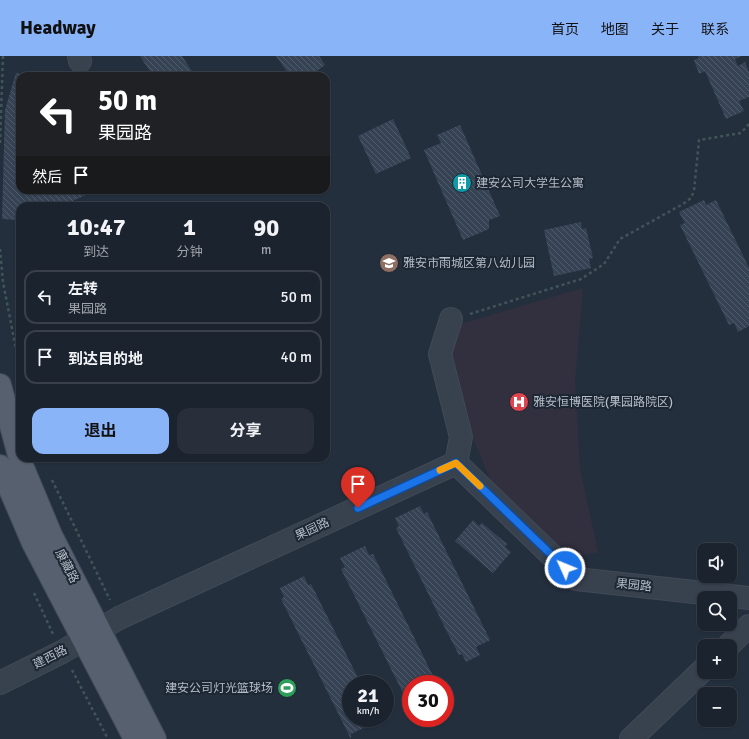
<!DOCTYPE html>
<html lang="zh">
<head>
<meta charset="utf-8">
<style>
	body { margin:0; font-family:Signika,"Noto Sans SC",sans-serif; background:#282f3a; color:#f1f3f6; height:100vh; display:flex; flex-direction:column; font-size:15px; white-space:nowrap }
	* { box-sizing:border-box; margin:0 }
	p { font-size:13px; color:#a0a4aa }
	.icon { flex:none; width:22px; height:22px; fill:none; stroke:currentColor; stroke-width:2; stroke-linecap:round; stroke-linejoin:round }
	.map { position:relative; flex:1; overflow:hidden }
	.details { position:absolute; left:16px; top:146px; width:314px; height:260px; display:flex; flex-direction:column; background:#1b232e; border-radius:12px; box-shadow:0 1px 3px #0004,0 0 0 1px #39404a }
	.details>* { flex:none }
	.hud { position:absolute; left:16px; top:16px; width:314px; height:122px; border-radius:12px; box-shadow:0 1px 3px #0004,0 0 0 1px #39404a; background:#202124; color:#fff; overflow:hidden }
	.controls { position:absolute; left:697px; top:487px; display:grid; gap:8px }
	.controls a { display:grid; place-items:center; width:40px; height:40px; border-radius:8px; background:#1b232e; box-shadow:0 1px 3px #0004,0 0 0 1px #39404a; font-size:20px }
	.speed { position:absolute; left:342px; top:619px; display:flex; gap:8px; font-size:20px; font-weight:700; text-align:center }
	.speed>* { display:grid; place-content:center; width:52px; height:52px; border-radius:50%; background:#1b232e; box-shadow:0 1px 3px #0004,0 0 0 1px #39404a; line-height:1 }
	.speed small { font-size:10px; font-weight:400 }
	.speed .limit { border:6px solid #d22; background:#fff; color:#111 }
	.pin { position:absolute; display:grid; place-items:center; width:34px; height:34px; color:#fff; margin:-41px -17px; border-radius:50% 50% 50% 0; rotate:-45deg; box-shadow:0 0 4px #0007 }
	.pin .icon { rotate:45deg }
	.me { position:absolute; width:44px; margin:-22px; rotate:314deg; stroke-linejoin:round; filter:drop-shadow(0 0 3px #0008) }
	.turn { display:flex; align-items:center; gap:14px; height:84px; padding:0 16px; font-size:18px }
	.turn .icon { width:52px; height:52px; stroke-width:2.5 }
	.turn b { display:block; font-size:28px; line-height:34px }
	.then { display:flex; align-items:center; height:38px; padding:0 16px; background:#0003; gap:8px; font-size:15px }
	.eta { display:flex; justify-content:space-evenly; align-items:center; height:68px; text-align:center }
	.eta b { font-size:24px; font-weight:700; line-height:28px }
	.action { display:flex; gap:8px; margin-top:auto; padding:8px 16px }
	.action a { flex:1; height:46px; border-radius:12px; background:#8ab4f8; color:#111; font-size:16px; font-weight:700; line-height:46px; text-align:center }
	.action a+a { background:#282f3a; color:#f1f3f6 }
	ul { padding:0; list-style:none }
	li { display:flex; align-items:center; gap:12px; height:54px; margin:0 8px 6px; padding:0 8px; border:2px solid #39404a; border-radius:12px }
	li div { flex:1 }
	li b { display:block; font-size:15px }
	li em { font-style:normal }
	header { display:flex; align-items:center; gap:24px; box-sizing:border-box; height:56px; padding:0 20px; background:#8ab4f8; color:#111 }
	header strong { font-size:19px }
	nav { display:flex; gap:22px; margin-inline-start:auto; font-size:14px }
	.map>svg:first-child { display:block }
</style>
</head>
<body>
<header>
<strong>Headway</strong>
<nav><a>首页</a><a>地图</a><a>关于</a><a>联系</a></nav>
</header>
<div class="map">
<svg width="749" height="683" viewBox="0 0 749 683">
	<defs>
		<pattern id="building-back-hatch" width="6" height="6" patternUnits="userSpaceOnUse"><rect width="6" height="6" fill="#364354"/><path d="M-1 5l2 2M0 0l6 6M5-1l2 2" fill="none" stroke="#515c6b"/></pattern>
	</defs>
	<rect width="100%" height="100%" fill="#242f3e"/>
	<!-- medical -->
	<path fill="#32303f" d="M583 232 575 325 580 413 598 496 566 503 490 423 467 368 450 299 457 269Z"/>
	<!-- building -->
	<g fill="url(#building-back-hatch)">
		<path d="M140 0H182L195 20H153Z"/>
		<path d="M276 0H319L325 9 310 20H290Z"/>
		<path d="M698 0H742L735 3 738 10 745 6 749 16V41L739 45 744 55 726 63 705 15 699 18 694 4 699 2Z"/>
		<path d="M16 17 20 18V134H97L61 150H20V164L2 163 5 54Z"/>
		<path d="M393 63 411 102 376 118 358 80Z"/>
		<path d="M460 69 500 160 489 164V173L463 184 424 94 441 87 437 79Z"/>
		<path d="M704 144 706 149 716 144 749 212V270L738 276 734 267 729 269 680 169 685 167 679 156Z"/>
		<path d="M581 166 582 173 586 172 593 202 589 203 591 212 554 220 544 174Z"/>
		<path d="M420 450 424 458 427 456 490 584 476 591 480 599 466 606 462 598 459 599 444 570 396 472 399 470 395 462Z"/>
		<path d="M473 464 479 470 482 467 507 488 505 491 511 496 493 517 455 485Z"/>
		<path d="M365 490 369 499 373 498 437 628H411V653L341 513 345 511 340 502Z"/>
		<path d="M304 520 308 529 311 528 361 628H351V662H384L351 678V683L281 543 284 541 280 532Z"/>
	</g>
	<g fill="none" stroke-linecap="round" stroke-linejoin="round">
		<!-- minor casing -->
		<g stroke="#414a57" stroke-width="24">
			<g id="minor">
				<path d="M79 0 80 5"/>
				<path d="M451 263 440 298 461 381 456 407"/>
				<path d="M456 407 576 523 749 542"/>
				<path d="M728 590 749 570"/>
				<path d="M0 627 62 596 119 562 456 407"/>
				<path d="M631 683 704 613"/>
			</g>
		</g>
		<!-- major casing -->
		<g stroke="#414a57" stroke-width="24">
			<g id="major">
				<path d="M0 329 21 407 51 479 155 683"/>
				<path d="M0 410 33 487 135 683"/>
			</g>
		</g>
		<!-- path -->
		<g stroke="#3f5557" stroke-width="2.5" stroke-dasharray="3 3" stroke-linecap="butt">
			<path d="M0 87 3 0"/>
			<path d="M0 193 3 226 20 314"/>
			<path d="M470 258 581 223 604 208 620 183 683 148 691 142 694 135 699 84 741 77 749 68"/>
			<path d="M52 424 110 544"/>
			<path d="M34 537 53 578"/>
			<path d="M72 614 108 683"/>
		</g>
		<!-- minor -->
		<use href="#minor" stroke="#38414e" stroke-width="22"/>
		<!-- major -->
		<use href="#major" stroke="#56606e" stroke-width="22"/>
	</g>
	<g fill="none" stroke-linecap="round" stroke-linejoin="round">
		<!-- route casing -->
		<g stroke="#114b97" stroke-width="10">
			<path id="route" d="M358 452 456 407 565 512"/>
		</g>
		<!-- route -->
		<use href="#route" stroke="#1a73e8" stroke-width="7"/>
		<!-- slow -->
		<path stroke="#f59e0b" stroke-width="7" d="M440 414 456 407 480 430"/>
	</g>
	<!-- icons -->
	<defs>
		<g id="building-disc" transform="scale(1)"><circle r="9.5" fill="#0f9aa8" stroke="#1d2633"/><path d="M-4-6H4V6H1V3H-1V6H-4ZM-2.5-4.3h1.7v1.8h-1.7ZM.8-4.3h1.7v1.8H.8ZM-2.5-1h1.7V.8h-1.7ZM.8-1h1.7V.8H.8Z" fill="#fff"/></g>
		<g id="school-disc" transform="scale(1)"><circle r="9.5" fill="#8d6e63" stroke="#1d2633"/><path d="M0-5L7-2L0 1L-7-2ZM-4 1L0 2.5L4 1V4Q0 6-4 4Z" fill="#fff"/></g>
		<g id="hospital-disc" transform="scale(1)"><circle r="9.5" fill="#e0444e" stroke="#1d2633"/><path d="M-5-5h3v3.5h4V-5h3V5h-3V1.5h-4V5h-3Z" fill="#fff"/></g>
		<g id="stadium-disc" transform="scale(1)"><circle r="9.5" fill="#2e9e5b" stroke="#1d2633"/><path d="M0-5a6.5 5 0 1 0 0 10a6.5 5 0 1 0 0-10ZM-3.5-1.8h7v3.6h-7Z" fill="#fff"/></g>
	</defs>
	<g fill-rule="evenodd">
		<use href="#building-disc" x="462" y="127"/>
		<use href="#school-disc" x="389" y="207"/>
		<use href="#hospital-disc" x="519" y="346"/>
		<use href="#stadium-disc" x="287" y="632"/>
	</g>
	<g text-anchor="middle" stroke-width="4" stroke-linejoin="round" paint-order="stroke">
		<!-- poi labels -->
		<g font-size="12" fill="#b4bcc9" stroke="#1d2633" text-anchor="start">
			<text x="476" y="131">建安公司大学生公寓</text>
			<text x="403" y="211">雅安市雨城区第八幼儿园</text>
			<text x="533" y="350">雅安恒博医院(果园路院区)</text>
			<text x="273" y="636" text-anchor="end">建安公司灯光篮球场</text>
		</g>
		<!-- street labels -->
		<g font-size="12" fill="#b4bcc9" stroke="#1d2633">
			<text transform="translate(312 473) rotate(-25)" y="4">果园路</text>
			<text transform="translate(67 510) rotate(63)" y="4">康藏路</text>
			<text transform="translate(634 529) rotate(6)" y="4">果园路</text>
			<text transform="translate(50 601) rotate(-27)" y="4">建西路</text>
		</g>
	</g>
</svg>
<div class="controls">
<a><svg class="icon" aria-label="sound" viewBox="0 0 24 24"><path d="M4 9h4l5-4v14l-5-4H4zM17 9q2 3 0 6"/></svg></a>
<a><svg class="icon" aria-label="search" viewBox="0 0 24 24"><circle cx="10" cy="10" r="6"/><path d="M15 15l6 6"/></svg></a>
<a>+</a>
<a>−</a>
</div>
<div class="speed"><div>21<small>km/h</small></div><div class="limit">30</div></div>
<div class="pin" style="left:358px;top:452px;background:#d93025"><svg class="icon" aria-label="arrive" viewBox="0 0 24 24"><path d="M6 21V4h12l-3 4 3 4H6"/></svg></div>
<svg class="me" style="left:565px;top:512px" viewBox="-20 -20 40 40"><circle r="17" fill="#1a73e8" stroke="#fff" stroke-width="3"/><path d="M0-11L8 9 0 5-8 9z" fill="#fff"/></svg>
<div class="hud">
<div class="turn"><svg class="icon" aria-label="left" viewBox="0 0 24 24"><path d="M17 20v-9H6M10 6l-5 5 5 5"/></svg><div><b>50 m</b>果园路</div></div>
<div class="then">然后<svg class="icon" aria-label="arrive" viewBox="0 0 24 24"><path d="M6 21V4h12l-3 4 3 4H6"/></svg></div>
</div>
<section class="details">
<div class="eta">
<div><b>10:47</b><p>到达</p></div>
<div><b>1</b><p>分钟</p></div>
<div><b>90</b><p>m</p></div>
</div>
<ul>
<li><svg class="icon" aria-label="left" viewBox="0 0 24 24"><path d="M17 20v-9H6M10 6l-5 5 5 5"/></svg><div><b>左转</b><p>果园路</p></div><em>50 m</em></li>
<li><svg class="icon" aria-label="arrive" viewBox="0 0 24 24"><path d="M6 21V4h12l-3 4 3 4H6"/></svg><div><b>到达目的地</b></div><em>40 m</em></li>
</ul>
<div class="action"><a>退出</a><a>分享</a></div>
</section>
</div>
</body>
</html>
